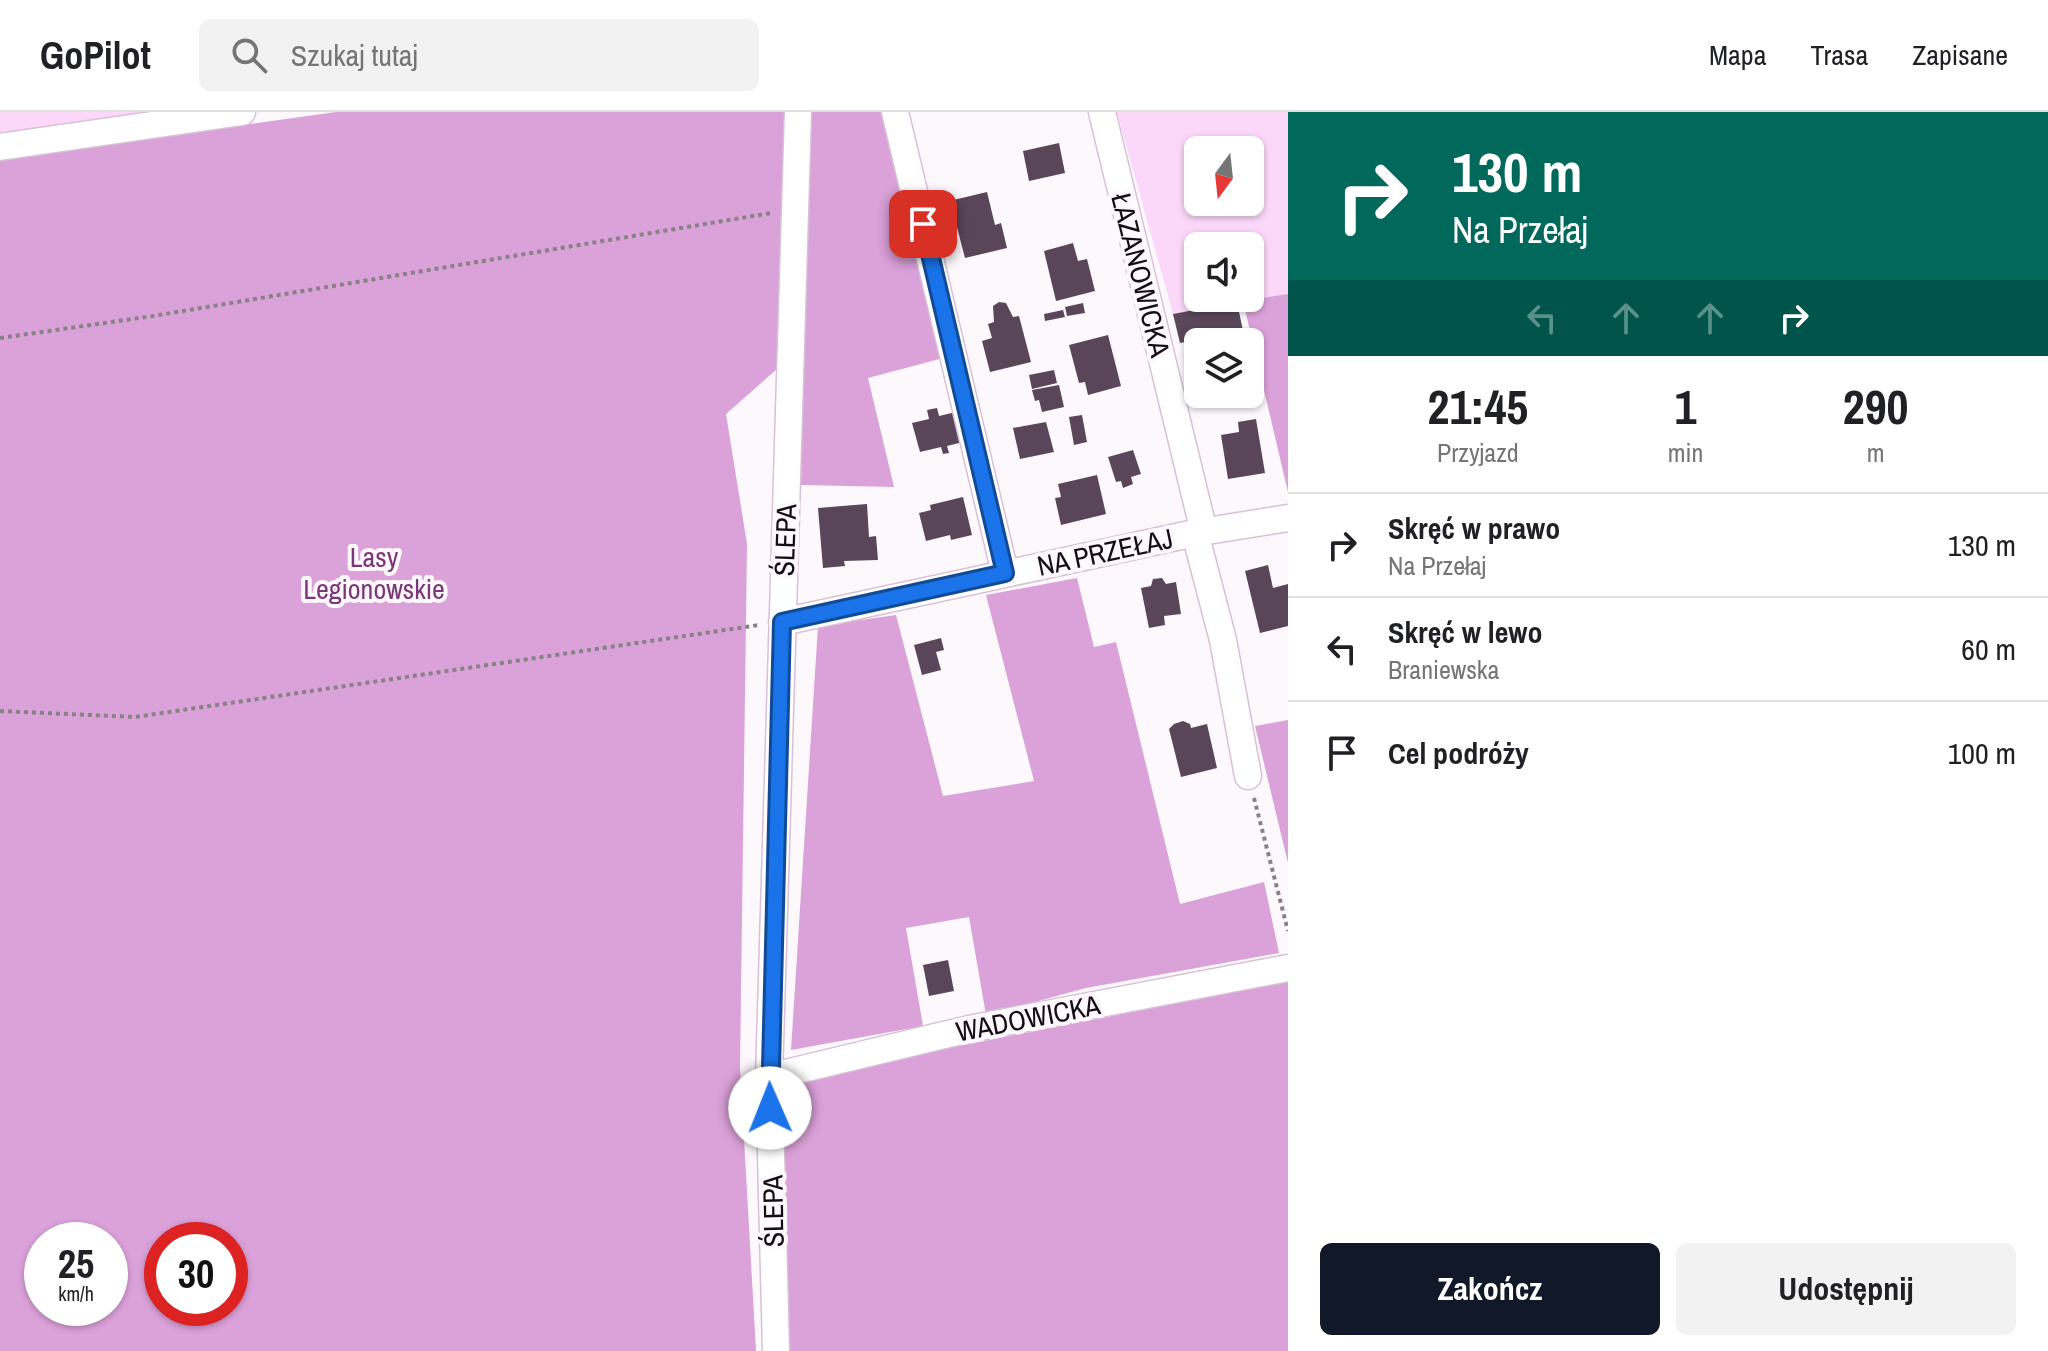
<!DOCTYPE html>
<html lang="pl">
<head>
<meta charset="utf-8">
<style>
	body { margin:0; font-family:"Archivo Narrow",sans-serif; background:#f2f2f2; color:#202124; height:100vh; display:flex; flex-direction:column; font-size:30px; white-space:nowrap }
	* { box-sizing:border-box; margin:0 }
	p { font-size:26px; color:#757577 }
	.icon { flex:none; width:44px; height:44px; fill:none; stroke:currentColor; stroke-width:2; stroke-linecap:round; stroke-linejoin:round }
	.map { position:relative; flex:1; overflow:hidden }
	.sheet { display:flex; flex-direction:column; background:#fff; width:760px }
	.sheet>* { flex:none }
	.top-card { background:#00695c; color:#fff; overflow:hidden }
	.needle { width:52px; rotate:195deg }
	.controls { position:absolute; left:1184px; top:24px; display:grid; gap:16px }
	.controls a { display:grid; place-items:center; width:80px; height:80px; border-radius:12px; background:#fff; box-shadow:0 2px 6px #0004; font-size:40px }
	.speed { position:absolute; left:24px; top:1110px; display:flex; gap:16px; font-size:40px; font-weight:700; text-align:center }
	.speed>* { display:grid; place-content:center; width:104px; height:104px; border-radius:50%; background:#fff; box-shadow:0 2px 6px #0004; line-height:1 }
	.speed small { font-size:20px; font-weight:400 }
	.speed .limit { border:12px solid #d22; background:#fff; color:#111 }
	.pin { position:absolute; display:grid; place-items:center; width:68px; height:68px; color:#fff; margin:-34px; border-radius:16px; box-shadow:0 4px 12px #0006 }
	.me { position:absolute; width:88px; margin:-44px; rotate:359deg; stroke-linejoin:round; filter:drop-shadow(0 0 6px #0008) }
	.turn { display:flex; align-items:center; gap:28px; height:168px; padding:0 32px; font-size:36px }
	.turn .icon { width:104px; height:104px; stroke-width:2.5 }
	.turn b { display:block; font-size:56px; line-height:68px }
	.lanes { display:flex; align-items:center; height:76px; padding:0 32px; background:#0003; justify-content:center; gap:40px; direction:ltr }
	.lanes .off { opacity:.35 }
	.eta { display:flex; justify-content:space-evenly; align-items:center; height:136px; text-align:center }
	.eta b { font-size:48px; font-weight:700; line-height:56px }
	.action { display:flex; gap:16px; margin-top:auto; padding:16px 32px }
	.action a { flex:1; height:92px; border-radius:12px; background:#111827; color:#fff; font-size:32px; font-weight:700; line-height:92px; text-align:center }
	.action a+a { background:#f2f2f2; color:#202124 }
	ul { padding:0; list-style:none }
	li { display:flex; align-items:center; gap:24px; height:104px; padding:0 32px; border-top:2px solid #e0e0e0 }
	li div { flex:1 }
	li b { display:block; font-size:30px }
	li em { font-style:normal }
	header { display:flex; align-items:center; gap:48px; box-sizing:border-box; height:112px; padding:0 40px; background:#fff; border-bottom:2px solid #e0e0e0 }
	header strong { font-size:38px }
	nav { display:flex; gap:44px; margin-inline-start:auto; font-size:28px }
	.search { width:560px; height:72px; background:#f2f2f2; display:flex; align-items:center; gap:20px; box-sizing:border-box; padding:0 28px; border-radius:12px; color:#757577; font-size:30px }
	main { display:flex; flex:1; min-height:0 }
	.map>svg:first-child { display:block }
</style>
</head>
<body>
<header>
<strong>GoPilot</strong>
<div class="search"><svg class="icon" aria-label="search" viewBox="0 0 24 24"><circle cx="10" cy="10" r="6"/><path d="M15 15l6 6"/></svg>Szukaj tutaj</div>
<nav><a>Mapa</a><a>Trasa</a><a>Zapisane</a></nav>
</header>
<main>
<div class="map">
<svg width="1288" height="1239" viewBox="0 0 1288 1239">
	<rect width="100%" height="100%" fill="#fdf8fc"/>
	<!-- green -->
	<g fill="#fbd7f9" fill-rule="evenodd">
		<path d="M0 0H167L0 23Z"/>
		<path d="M1117 0H1288V182L1173 202ZM1198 38H1250V90H1198ZM1198 134H1250V186H1198Z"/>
	</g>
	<!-- forest -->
	<g fill="#dba1d9" fill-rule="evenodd">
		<path d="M336 0H788L778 256 726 302 747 432 740 956 756 1239H0V47ZM42 1128H110V1196H42ZM162 1128H230V1196H162Z"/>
		<path d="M810 0H883L947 245 868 266 894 375 801 373Z"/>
		<path d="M1288 182V380L1243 189Z"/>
		<path d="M1077 466 1094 535 1116 530 1180 792 1264 770 1279 841 1086 876 986 903 969 805 906 816 923 914 791 938 818 514 896 503 943 684 1034 669 986 483Z"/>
		<path d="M1288 608V751L1255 614Z"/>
		<path d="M1288 869V1239H790L781 976 944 937Z"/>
	</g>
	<!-- building -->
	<g fill="#5a4659">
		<path d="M1059 31 1065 61 1029 69 1023 39Z"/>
		<path d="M987 80 995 113 1001 111 1007 136 965 146 957 115 952 116 945 90Z"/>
		<path d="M1073 131 1078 149 1087 147 1095 179 1056 189 1044 139Z"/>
		<path d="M999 190 1006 191 1013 205 1019 204 1031 250 990 260 982 229 992 226 988 212 994 210 993 194Z"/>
		<path d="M1237 190 1243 219 1180 231 1173 202Z"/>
		<path d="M1083 191 1085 201 1067 204 1065 195Z"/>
		<path d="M1063 198 1065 205 1045 209 1044 202Z"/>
		<path d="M1108 223 1121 274 1088 283 1085 270 1079 271 1069 233Z"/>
		<path d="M1054 258 1057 271 1032 277 1029 263Z"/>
		<path d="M1059 273 1064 295 1042 300 1039 288 1035 289 1032 278Z"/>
		<path d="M937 296 939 304 956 300 963 330 947 334 949 341 943 342 941 335 920 340 912 311 929 307 927 298Z"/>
		<path d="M1082 303 1087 330 1074 333 1069 305Z"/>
		<path d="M1256 307 1265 361 1228 367 1221 323 1239 320 1238 310Z"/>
		<path d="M1046 310 1054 340 1020 347 1013 316Z"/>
		<path d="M1133 338 1141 362 1131 365 1133 372 1123 376 1121 369 1116 370 1108 345Z"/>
		<path d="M1097 363 1106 402 1061 413 1055 386 1061 385 1058 372Z"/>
		<path d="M963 385 972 423 951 428 950 423 926 429 919 401 931 398 930 393Z"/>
		<path d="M867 392 869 425 876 424 878 448 844 449 845 454 823 456 818 396Z"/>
		<path d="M1268 453 1273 476 1288 472V514L1260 521 1245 459Z"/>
		<path d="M1162 466 1166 472 1176 470 1181 502 1164 504 1165 513 1149 516 1141 476 1151 474 1153 467Z"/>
		<path d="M941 526 944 538 936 540 941 558 922 563 914 533Z"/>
		<path d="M1183 609 1190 612 1191 616 1207 612 1217 656 1181 665 1169 617 1174 612Z"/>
		<path d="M948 848 954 879 929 884 923 853Z"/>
	</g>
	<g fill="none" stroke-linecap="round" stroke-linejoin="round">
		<!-- street casing -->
		<g stroke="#d8c0d7" stroke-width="29">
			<g id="street">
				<path d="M895 0 1005 461"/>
				<path d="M1102 0 1204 420"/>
				<path d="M0 35 242 0"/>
				<path d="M1195 421 1223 528 1248 664"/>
				<path d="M782 510 1195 421 1288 406"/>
				<path d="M769 965 969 917 1288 856"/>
				<path d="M776 1239 769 965 798 0"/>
			</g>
		</g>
		<!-- path -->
		<g stroke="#888287" stroke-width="4" stroke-dasharray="4 4" stroke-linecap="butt">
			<path d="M0 226 153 204 771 101"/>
			<path d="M0 599 135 605 759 513"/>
			<path d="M1254 686 1288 819"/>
		</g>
		<!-- street -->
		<use href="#street" stroke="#fff" stroke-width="26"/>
	</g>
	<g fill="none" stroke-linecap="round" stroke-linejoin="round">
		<!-- route casing -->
		<g stroke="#114b97" stroke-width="20">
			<path id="route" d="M770 996 782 510 1005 461 923 112"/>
		</g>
		<!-- route -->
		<use href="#route" stroke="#1a73e8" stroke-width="14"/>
	</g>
	<g text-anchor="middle" stroke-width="8" stroke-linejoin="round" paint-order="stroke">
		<!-- street labels -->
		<g font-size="28" fill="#150d14" stroke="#fdf8fc">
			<text transform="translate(1141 163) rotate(76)" y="10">ŁAZANOWICKA</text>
			<text transform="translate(785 428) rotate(-88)" y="10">ŚLEPA</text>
			<text transform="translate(1105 440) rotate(-12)" y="10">NA PRZEŁAJ</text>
			<text transform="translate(1028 906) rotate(-11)" y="10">WADOWICKA</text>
			<text transform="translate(773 1099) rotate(-91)" y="10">ŚLEPA</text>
		</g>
		<!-- park labels -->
		<g font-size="28" fill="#7a3679" stroke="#fdf8fc">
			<text x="374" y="455">Lasy<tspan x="374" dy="32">Legionowskie</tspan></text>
		</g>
	</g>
</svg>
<div class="controls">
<a><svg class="needle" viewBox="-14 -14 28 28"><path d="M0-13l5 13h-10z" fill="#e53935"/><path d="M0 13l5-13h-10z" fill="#757577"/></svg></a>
<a><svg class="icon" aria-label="sound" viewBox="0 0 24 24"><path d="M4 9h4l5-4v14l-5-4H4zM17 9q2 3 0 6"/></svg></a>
<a><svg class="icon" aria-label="layers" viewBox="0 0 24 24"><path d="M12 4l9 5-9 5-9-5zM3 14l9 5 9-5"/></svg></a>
</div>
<div class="speed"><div>25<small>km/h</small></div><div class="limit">30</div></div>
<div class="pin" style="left:923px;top:112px;background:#d93025"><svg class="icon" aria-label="arrive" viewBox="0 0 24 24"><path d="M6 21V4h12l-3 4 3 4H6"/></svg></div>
<svg class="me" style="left:770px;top:996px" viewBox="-20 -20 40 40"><circle r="19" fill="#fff"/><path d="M0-13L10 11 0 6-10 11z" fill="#1a73e8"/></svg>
</div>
<section class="sheet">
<div class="top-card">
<div class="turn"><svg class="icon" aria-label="right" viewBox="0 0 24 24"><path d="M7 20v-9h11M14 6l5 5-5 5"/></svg><div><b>130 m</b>Na Przełaj</div></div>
<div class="lanes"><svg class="icon off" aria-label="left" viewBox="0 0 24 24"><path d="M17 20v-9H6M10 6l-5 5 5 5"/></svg><svg class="icon off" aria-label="ahead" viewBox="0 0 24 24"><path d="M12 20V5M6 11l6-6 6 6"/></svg><svg class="icon off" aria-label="ahead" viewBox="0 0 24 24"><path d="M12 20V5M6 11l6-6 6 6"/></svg><svg class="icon" aria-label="right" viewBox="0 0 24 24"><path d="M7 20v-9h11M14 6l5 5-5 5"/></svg></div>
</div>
<div class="eta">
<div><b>21:45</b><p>Przyjazd</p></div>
<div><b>1</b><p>min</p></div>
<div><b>290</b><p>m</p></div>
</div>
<ul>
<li><svg class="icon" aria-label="right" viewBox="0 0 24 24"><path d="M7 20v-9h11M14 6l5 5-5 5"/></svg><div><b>Skręć w prawo</b><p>Na Przełaj</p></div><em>130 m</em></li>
<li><svg class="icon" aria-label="left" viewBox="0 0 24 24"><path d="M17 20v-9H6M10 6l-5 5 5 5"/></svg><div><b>Skręć w lewo</b><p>Braniewska</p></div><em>60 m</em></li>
<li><svg class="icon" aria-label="arrive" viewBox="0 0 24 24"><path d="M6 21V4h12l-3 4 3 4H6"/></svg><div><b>Cel podróży</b></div><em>100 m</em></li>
</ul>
<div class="action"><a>Zakończ</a><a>Udostępnij</a></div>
</section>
</main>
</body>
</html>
